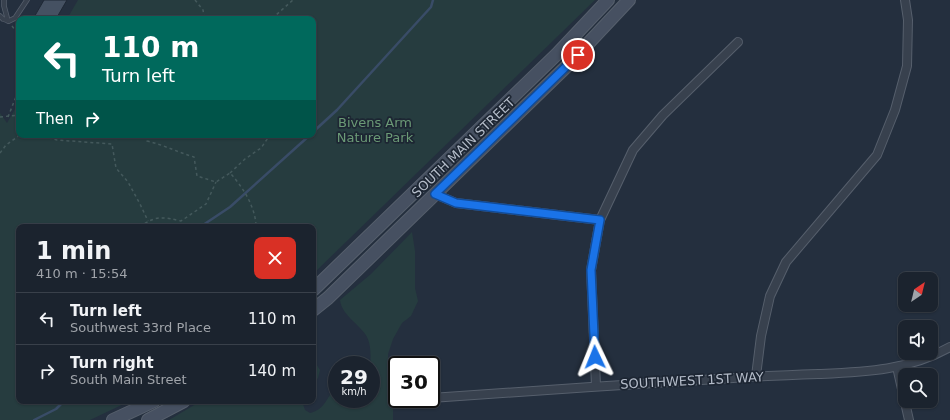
<!DOCTYPE html>
<html lang="en">
<head>
<meta charset="utf-8">
<style>
	body { margin:0; font-family:"DejaVu Sans",sans-serif; background:#242b36; color:#f1f3f6; height:100vh; display:flex; flex-direction:column; font-size:15px; white-space:nowrap }
	* { box-sizing:border-box; margin:0 }
	p { font-size:13px; color:#a0a4aa }
	.icon { flex:none; width:22px; height:22px; fill:none; stroke:currentColor; stroke-width:2; stroke-linecap:round; stroke-linejoin:round }
	.map { position:relative; flex:1; overflow:hidden }
	.details { position:absolute; left:16px; top:224px; width:300px; height:180px; display:flex; flex-direction:column; background:#1b232e; border-radius:8px; box-shadow:0 1px 3px #0004,0 0 0 1px #39404a }
	.details>* { flex:none }
	.hud { position:absolute; left:16px; top:16px; width:300px; height:122px; border-radius:8px; box-shadow:0 1px 3px #0004,0 0 0 1px #39404a; background:#00695c; color:#fff; overflow:hidden }
	.needle { width:26px; rotate:35deg }
	.fabs { position:absolute; left:898px; top:272px; display:grid; gap:8px }
	.fabs a { display:grid; place-items:center; width:40px; height:40px; border-radius:8px; background:#1b232e; box-shadow:0 1px 3px #0004,0 0 0 1px #39404a; font-size:20px }
	.speed { position:absolute; left:328px; top:356px; display:flex; gap:8px; font-size:20px; font-weight:700; text-align:center }
	.speed>* { display:grid; place-content:center; width:52px; height:52px; border-radius:50%; background:#1b232e; box-shadow:0 1px 3px #0004,0 0 0 1px #39404a; line-height:1 }
	.speed small { font-size:10px; font-weight:400 }
	.speed .limit { border:2px solid #111; border-radius:6px; background:#fff; color:#111 }
	.pin { position:absolute; display:grid; place-items:center; width:34px; height:34px; color:#fff; margin:-17px; border:2px solid #fff; border-radius:50%; box-shadow:0 1px 4px #0007 }
	.me { position:absolute; width:44px; margin:-22px; rotate:358deg; stroke-linejoin:round; filter:drop-shadow(0 0 3px #0008) }
	.turn { display:flex; align-items:center; gap:14px; height:84px; padding:0 20px; font-size:18px }
	.turn .icon { width:52px; height:52px; stroke-width:2.5 }
	.turn b { display:block; font-size:28px; line-height:34px }
	.then { display:flex; align-items:center; height:38px; padding:0 20px; background:#0003; gap:8px; font-size:15px }
	.round { display:grid; place-items:center; flex:none; width:42px; height:42px; border-radius:8px; background:#242b36 }
	.summary { display:flex; align-items:center; justify-content:space-between; height:68px; padding:0 20px }
	h1 { font-size:24px; font-weight:700; line-height:30px }
	ul { padding:0; list-style:none }
	li { display:flex; align-items:center; gap:12px; height:52px; padding:0 20px; border-top:1px solid #39404a }
	li div { flex:1 }
	li b { display:block; font-size:15px }
	li em { font-style:normal }
	.map>svg:first-child { display:block }
</style>
</head>
<body>
<div class="map">
<svg width="950" height="420" viewBox="0 0 950 420">
	<rect width="100%" height="100%" fill="#242f3e"/>
	<!-- green -->
	<g fill="#263c3f">
		<path d="M78 0H595L313 274V227H19V401H130L90 420H0V113L7 123 19 102V135H313V19H67Z"/>
		<path d="M412 232 415 251V288L418 301 411 316 402 323 393 339 388 354V368L393 390V420H169L201 401H302L305 410 310 413C327 409 326 395 337 388V399H371V365H370C371 357 371 345 367 337 360 324 342 316 340 300L371 274Z"/>
		<path d="M313 359 320 370 318 378 313 383Z"/>
	</g>
	<g fill="none" stroke-linecap="round" stroke-linejoin="round">
		<!-- stream -->
		<g stroke="#394c67" stroke-width="2.5">
			<path d="M313 132 337 110 431 7 433 0"/>
			<path d="M200 227 230 207 310 135"/>
			<path d="M34 420 56 409 64 401"/>
		</g>
	</g>
	<!-- building -->
	<path fill="#455162" stroke="#1f2835" d="M44 0H67L56 19H33Z"/>
	<g fill="none" stroke-linecap="round" stroke-linejoin="round">
		<!-- lane casing -->
		<g stroke="#565f6c" stroke-width="5.5">
			<g id="lane">
				<path d="M4 0V6L8 21"/>
				<path d="M0 16 3 19 9 21 15 18 27 0"/>
			</g>
		</g>
		<!-- street casing -->
		<g stroke="#565f6c" stroke-width="10">
			<g id="street">
				<path d="M435 194 456 203 600 220"/>
				<path d="M897 367 909 420"/>
				<path d="M756 376 761 336 770 296 786 262 877 155 895 110 907 66 908 20 905 0"/>
				<path d="M596 386 591 270 600 220 633 150 663 115 738 42"/>
				<path d="M431 398C532 391 632 384 733 378 762 376 792 375 821 374 866 372 910 370 950 347"/>
				<path d="M410 399H411"/>
			</g>
		</g>
		<!-- secondary casing -->
		<g stroke="#565f6c" stroke-width="14">
			<g id="secondary">
				<path d="M313 290 557 54 608 0"/>
				<path d="M313 310 328 298 567 66 629 0"/>
				<path d="M113 420 154 401"/>
				<path d="M148 420 184 401"/>
			</g>
		</g>
		<!-- path -->
		<g stroke="#44595c" stroke-width="1.5" stroke-dasharray="3 3" stroke-linecap="butt">
			<path d="M195 0 203 10 204 15 207 19"/>
			<path d="M273 19 276 15 293 0"/>
			<path d="M12 26 19 35"/>
			<path d="M0 117 19 115"/>
			<path d="M8 117 19 89"/>
			<path d="M37 135 57 140 112 144 116 168 128 182 140 204 148 221"/>
			<path d="M149 135 147 141C164 145 177 152 194 157L197 176 216 182 230 173C243 187 256 208 256 227"/>
			<path d="M0 153 6 145 20 135"/>
			<path d="M230 173 245 159 261 148 270 135"/>
			<path d="M140 227C155 215 164 217 181 221L206 204 216 182"/>
		</g>
		<!-- lane -->
		<use href="#lane" stroke="#38414e" stroke-width="4"/>
		<!-- street -->
		<use href="#street" stroke="#38414e" stroke-width="8"/>
		<!-- secondary -->
		<use href="#secondary" stroke="#465061" stroke-width="12"/>
	</g>
	<g fill="none" stroke-linecap="round" stroke-linejoin="round">
		<!-- route casing -->
		<g stroke="#114b97" stroke-width="10">
			<path id="route" d="M578 55 435 194 456 203 600 220 591 270 595 357"/>
		</g>
		<!-- route -->
		<use href="#route" stroke="#1a73e8" stroke-width="7"/>
	</g>
	<g text-anchor="middle" stroke-width="3.5" stroke-linejoin="round" paint-order="stroke">
		<!-- park labels -->
		<g font-size="13" fill="#6b9a76" stroke="#1d2633">
			<text x="375" y="127">Bivens Arm<tspan x="375" dy="15">Nature Park</tspan></text>
		</g>
		<!-- street labels -->
		<g font-size="13" fill="#b4bcc9" stroke="#1d2633">
			<text transform="translate(463 147) rotate(-44)" y="5">SOUTH MAIN STREET</text>
			<text transform="translate(692 380) rotate(-3)" y="5">SOUTHWEST 1ST WAY</text>
		</g>
	</g>
</svg>
<div class="fabs">
<a><svg class="needle" viewBox="-14 -14 28 28"><path d="M0-13l5 13h-10z" fill="#e53935"/><path d="M0 13l5-13h-10z" fill="#a0a4aa"/></svg></a>
<a><svg class="icon" aria-label="sound" viewBox="0 0 24 24"><path d="M4 9h4l5-4v14l-5-4H4zM17 9q2 3 0 6"/></svg></a>
<a><svg class="icon" aria-label="search" viewBox="0 0 24 24"><circle cx="10" cy="10" r="6"/><path d="M15 15l6 6"/></svg></a>
</div>
<div class="speed"><div>29<small>km/h</small></div><div class="limit">30</div></div>
<div class="pin" style="left:578px;top:55px;background:#d93025"><svg class="icon" aria-label="arrive" viewBox="0 0 24 24"><path d="M6 21V4h12l-3 4 3 4H6"/></svg></div>
<svg class="me" style="left:595px;top:357px" viewBox="-20 -20 40 40"><path d="M0-17L14 15 0 8-14 15z" fill="#1a73e8" stroke="#fff" stroke-width="4"/></svg>
<div class="hud">
<div class="turn"><svg class="icon" aria-label="left" viewBox="0 0 24 24"><path d="M17 20v-9H6M10 6l-5 5 5 5"/></svg><div><b>110 m</b>Turn left</div></div>
<div class="then">Then<svg class="icon" aria-label="right" viewBox="0 0 24 24"><path d="M7 20v-9h11M14 6l5 5-5 5"/></svg></div>
</div>
<section class="details">
<div class="summary"><div><h1>1 min</h1><p>410 m · 15:54</p></div><a class="round" style="background:#d93025;color:#fff"><svg class="icon" aria-label="close" viewBox="0 0 24 24"><path d="M6 6l12 12M18 6L6 18"/></svg></a></div>
<ul>
<li><svg class="icon" aria-label="left" viewBox="0 0 24 24"><path d="M17 20v-9H6M10 6l-5 5 5 5"/></svg><div><b>Turn left</b><p>Southwest 33rd Place</p></div><em>110 m</em></li>
<li><svg class="icon" aria-label="right" viewBox="0 0 24 24"><path d="M7 20v-9h11M14 6l5 5-5 5"/></svg><div><b>Turn right</b><p>South Main Street</p></div><em>140 m</em></li>
</ul>
</section>
</div>
</body>
</html>
